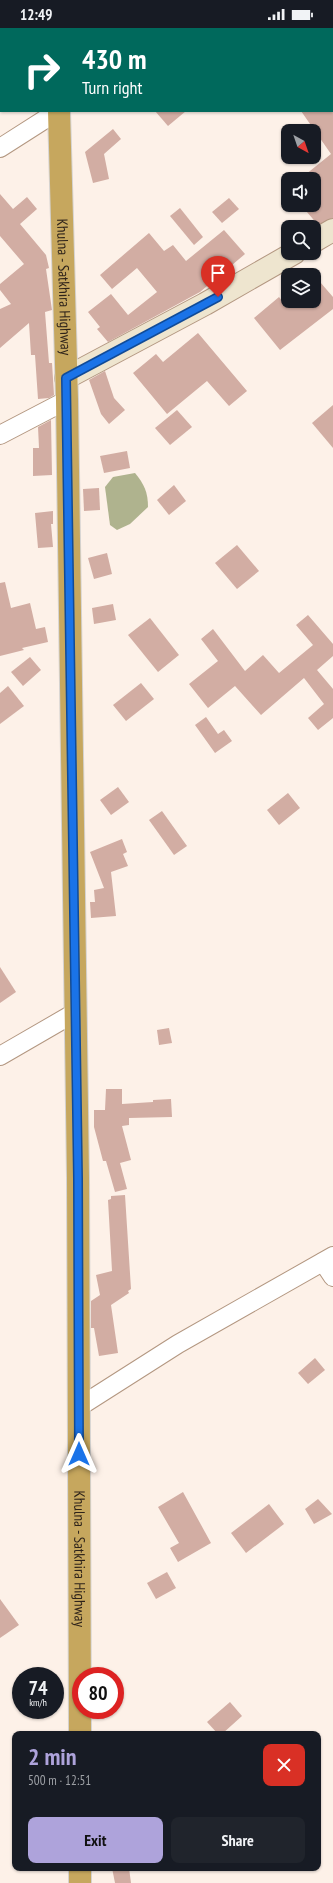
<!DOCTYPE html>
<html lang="en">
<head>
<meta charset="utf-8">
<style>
	body { margin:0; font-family:"PT Sans Narrow",sans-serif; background:#20242c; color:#f1f3f6; height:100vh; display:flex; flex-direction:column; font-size:15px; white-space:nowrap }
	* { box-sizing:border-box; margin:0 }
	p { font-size:13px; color:#9ea1a6 }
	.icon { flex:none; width:22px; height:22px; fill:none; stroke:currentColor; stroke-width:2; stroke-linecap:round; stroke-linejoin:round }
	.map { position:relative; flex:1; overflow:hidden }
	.sheet { position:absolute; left:12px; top:1703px; width:309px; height:140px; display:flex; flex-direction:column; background:#171b24; border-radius:8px; box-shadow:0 1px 3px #0004 }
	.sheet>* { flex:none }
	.guide { position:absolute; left:0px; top:0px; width:333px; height:84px; box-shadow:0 1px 3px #0004; background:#00695c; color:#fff; overflow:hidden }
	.needle { width:26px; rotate:140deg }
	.buttons { position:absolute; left:281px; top:96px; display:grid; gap:8px }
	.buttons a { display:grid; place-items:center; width:40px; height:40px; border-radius:8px; background:#171b24; box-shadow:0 1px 3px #0004; font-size:20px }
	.speed { position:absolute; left:12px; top:1639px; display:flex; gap:8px; font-size:20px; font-weight:700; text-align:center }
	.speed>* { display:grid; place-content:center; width:52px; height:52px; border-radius:50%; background:#171b24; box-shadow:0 1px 3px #0004; line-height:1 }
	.speed small { font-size:10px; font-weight:400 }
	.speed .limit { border:6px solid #d22; background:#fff; color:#111 }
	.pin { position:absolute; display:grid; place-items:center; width:34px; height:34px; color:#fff; margin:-41px -17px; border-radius:50% 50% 50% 0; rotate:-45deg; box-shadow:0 0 4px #0007 }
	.pin .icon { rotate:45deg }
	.me { position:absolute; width:44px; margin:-22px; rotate:0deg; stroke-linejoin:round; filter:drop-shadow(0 0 3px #0008) }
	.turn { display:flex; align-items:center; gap:14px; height:84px; padding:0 16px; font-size:18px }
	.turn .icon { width:52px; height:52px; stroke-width:2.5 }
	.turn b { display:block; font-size:28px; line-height:34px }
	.round { display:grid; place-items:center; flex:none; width:42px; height:42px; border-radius:8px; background:#20242c }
	.overview { display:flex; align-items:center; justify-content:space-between; height:68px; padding:0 16px }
	h1 { font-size:24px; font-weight:700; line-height:30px; color:#aea3db }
	.button { display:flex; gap:8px; margin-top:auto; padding:8px 16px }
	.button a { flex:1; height:46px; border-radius:8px; background:#aea3db; color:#111; font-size:16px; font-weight:700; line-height:46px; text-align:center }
	.button a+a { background:#20242c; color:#f1f3f6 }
	.status { display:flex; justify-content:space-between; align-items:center; height:28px; padding:0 20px; background:#171b24; direction:ltr }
	.status svg { height:11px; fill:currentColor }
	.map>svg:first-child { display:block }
</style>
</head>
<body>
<div class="status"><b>12:49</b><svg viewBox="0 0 49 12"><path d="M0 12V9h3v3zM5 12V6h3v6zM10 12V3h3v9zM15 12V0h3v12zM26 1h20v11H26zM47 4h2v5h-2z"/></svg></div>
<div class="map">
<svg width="333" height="1855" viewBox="0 0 333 1855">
	<rect width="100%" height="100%" fill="#fdf1e8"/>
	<!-- water -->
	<path fill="#afb38e" d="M135 445C144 456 148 464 148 479L130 496 117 502 110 497 105 459 113 449Z"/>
	<!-- building -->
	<g fill="#d2ada3">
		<path d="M155 83H186L168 98Z"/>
		<path d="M301 83H333V190L318 197 301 177H314V151H300L331 126Z"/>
		<path d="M113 101 121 111 104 126 109 151 93 155 85 124Z"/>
		<path d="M0 166 13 181 27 169 37 181 20 196 46 227 49 240 46 241 52 282 45 284 49 335H52L54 367 49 370 38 371 35 327H31L29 295 0 320V281L11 276 0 262V256L24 236 0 208Z"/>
		<path d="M229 170 239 181 222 195 212 184Z"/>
		<path d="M180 180 203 209 194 217 170 188Z"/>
		<path d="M224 202 245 226 200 264 108 314 97 301 100 299 88 284 111 266 128 287 157 264 137 240 112 261 100 247 149 205 164 223 173 217 186 233Z"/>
		<path d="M314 247 333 269V281L280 322 254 290 279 269 282 273H314Z"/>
		<path d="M198 305 247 363 229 378 207 353 167 386 133 345 156 326 163 334Z"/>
		<path d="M105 343 114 370 125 382 109 396 101 386 89 352Z"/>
		<path d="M333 377V420L312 395Z"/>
		<path d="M177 382 192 399 170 417 155 400Z"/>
		<path d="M51 392 52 447 33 448V420H39L38 399Z"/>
		<path d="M127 423 130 440 104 445 100 428Z"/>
		<path d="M174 457 186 473 169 487 157 472Z"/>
		<path d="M99 460 100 482 84 483 83 461Z"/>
		<path d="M53 483V496H51L53 519 38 520 35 485Z"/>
		<path d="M237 517 259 543 237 561 215 535Z"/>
		<path d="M107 525 112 546 94 551 88 530Z"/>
		<path d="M5 554 11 580 30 575 36 601 45 599 48 614 22 620 24 622 0 628V555Z"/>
		<path d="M113 576 116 592 94 596 92 580Z"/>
		<path d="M308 587 333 616V628L317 642 333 661V690L318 702 308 690 324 676 304 650 261 687 235 658 208 680 189 656 218 633 201 611 213 601 245 643 263 627 279 645 313 617 296 597Z"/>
		<path d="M150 590 179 627 158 644 128 607Z"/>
		<path d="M30 629 41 642 23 658 11 644Z"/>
		<path d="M141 655 154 671 126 693 113 677Z"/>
		<path d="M8 658 24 678 0 696V665Z"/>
		<path d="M206 689 218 706 224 702 232 713 215 725 195 697Z"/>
		<path d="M118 759 129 774 111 787 100 772Z"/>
		<path d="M288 765 300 780 279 797 267 782Z"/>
		<path d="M162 783 187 818 174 827 149 792Z"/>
		<path d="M122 811 127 824 123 826 128 838 111 844 116 888 91 890 90 874H95L94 862 104 860 90 824Z"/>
		<path d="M0 939 16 964 0 975Z"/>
		<path d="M169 1000 172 1015 159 1017 157 1002Z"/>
		<path d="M106 1061H122V1076L153 1074V1072L171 1071 172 1089 129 1090V1097L122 1098 131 1132 120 1135 127 1161 115 1164 106 1133H103L94 1099V1082H105Z"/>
		<path d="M125 1167 131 1261 128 1263 129 1265 111 1277 118 1325 99 1328 94 1300H91V1273L100 1267 96 1247 112 1243 108 1172 111 1171V1168Z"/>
		<path d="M315 1330 325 1342 308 1356 298 1345Z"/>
		<path d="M183 1464 211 1515 178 1534 170 1520 179 1515 158 1479Z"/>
		<path d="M318 1471 332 1486 314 1496 305 1481Z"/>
		<path d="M269 1476 284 1496 246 1525 231 1505Z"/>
		<path d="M167 1544 176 1560 156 1571 147 1555Z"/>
		<path d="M0 1571 19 1597 0 1610Z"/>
		<path d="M230 1674 242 1688 222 1706H218L207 1694Z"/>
		<path d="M112 1840H129L131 1855H115Z"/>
	</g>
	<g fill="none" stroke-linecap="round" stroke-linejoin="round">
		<!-- street casing -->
		<g stroke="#b39781" stroke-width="20">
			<g id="street">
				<path d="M0 120 58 83"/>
				<path d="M0 407 67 372"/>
				<path d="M0 1028 76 984"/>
				<path d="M323 1234 333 1249"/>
				<path d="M79 1379 178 1316 333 1228"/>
			</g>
		</g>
		<!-- secondary casing -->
		<g stroke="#b39781" stroke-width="24">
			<g id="secondary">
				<path d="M314 213 333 202"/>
				<path d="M66 350 205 276 294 225"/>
			</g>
		</g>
		<!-- highway casing -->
		<g stroke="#d5d3d1" stroke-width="24">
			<g id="highway">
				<path d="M57 0V1"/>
				<path id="s1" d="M59 83 67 372 78 1150 80 1706"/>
				<path d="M80 1840V1855"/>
			</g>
		</g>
		<!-- street -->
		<use href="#street" stroke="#fff" stroke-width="18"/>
		<!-- secondary -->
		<use href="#secondary" stroke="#eee5cf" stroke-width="22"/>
		<!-- highway -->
		<use href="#highway" stroke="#c6a75e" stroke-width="22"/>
	</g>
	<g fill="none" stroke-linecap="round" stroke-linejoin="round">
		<!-- route casing -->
		<g stroke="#114b97" stroke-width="10">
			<path id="route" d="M79 1426 78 1150 66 350 218 269"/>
		</g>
		<!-- route -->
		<use href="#route" stroke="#1a73e8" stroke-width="7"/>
	</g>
	<g text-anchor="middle" stroke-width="3" stroke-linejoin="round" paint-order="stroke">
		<!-- street labels -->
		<g font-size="15" fill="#2e231a" stroke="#fff">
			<text dy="5" stroke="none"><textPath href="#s1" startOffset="176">Khulna - Satkhira Highway</textPath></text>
			<text dy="5" stroke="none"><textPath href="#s1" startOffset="1448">Khulna - Satkhira Highway</textPath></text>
		</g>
	</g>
</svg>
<div class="buttons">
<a><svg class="needle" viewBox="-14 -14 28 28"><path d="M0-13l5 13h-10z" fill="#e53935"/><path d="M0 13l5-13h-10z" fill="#9ea1a6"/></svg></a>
<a><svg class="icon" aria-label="sound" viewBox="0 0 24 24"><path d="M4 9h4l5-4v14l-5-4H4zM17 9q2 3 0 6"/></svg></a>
<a><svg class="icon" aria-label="search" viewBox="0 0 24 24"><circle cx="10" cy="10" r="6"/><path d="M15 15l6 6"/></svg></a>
<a><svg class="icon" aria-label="layers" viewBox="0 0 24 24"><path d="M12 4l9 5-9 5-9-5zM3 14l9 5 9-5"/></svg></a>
</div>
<div class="speed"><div>74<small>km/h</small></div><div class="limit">80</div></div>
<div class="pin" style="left:218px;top:269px;background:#d93025"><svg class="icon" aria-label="arrive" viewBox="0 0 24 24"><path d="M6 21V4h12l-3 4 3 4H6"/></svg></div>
<svg class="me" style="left:79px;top:1426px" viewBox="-20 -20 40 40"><path d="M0-17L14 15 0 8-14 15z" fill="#1a73e8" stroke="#fff" stroke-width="4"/></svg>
<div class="guide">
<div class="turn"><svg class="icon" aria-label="right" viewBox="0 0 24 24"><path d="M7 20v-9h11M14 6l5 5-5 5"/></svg><div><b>430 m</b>Turn right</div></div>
</div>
<section class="sheet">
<div class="overview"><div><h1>2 min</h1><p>500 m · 12:51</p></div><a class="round" style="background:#d93025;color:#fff"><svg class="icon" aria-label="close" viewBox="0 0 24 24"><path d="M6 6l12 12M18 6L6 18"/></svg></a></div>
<div class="button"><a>Exit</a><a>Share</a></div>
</section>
</div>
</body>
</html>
